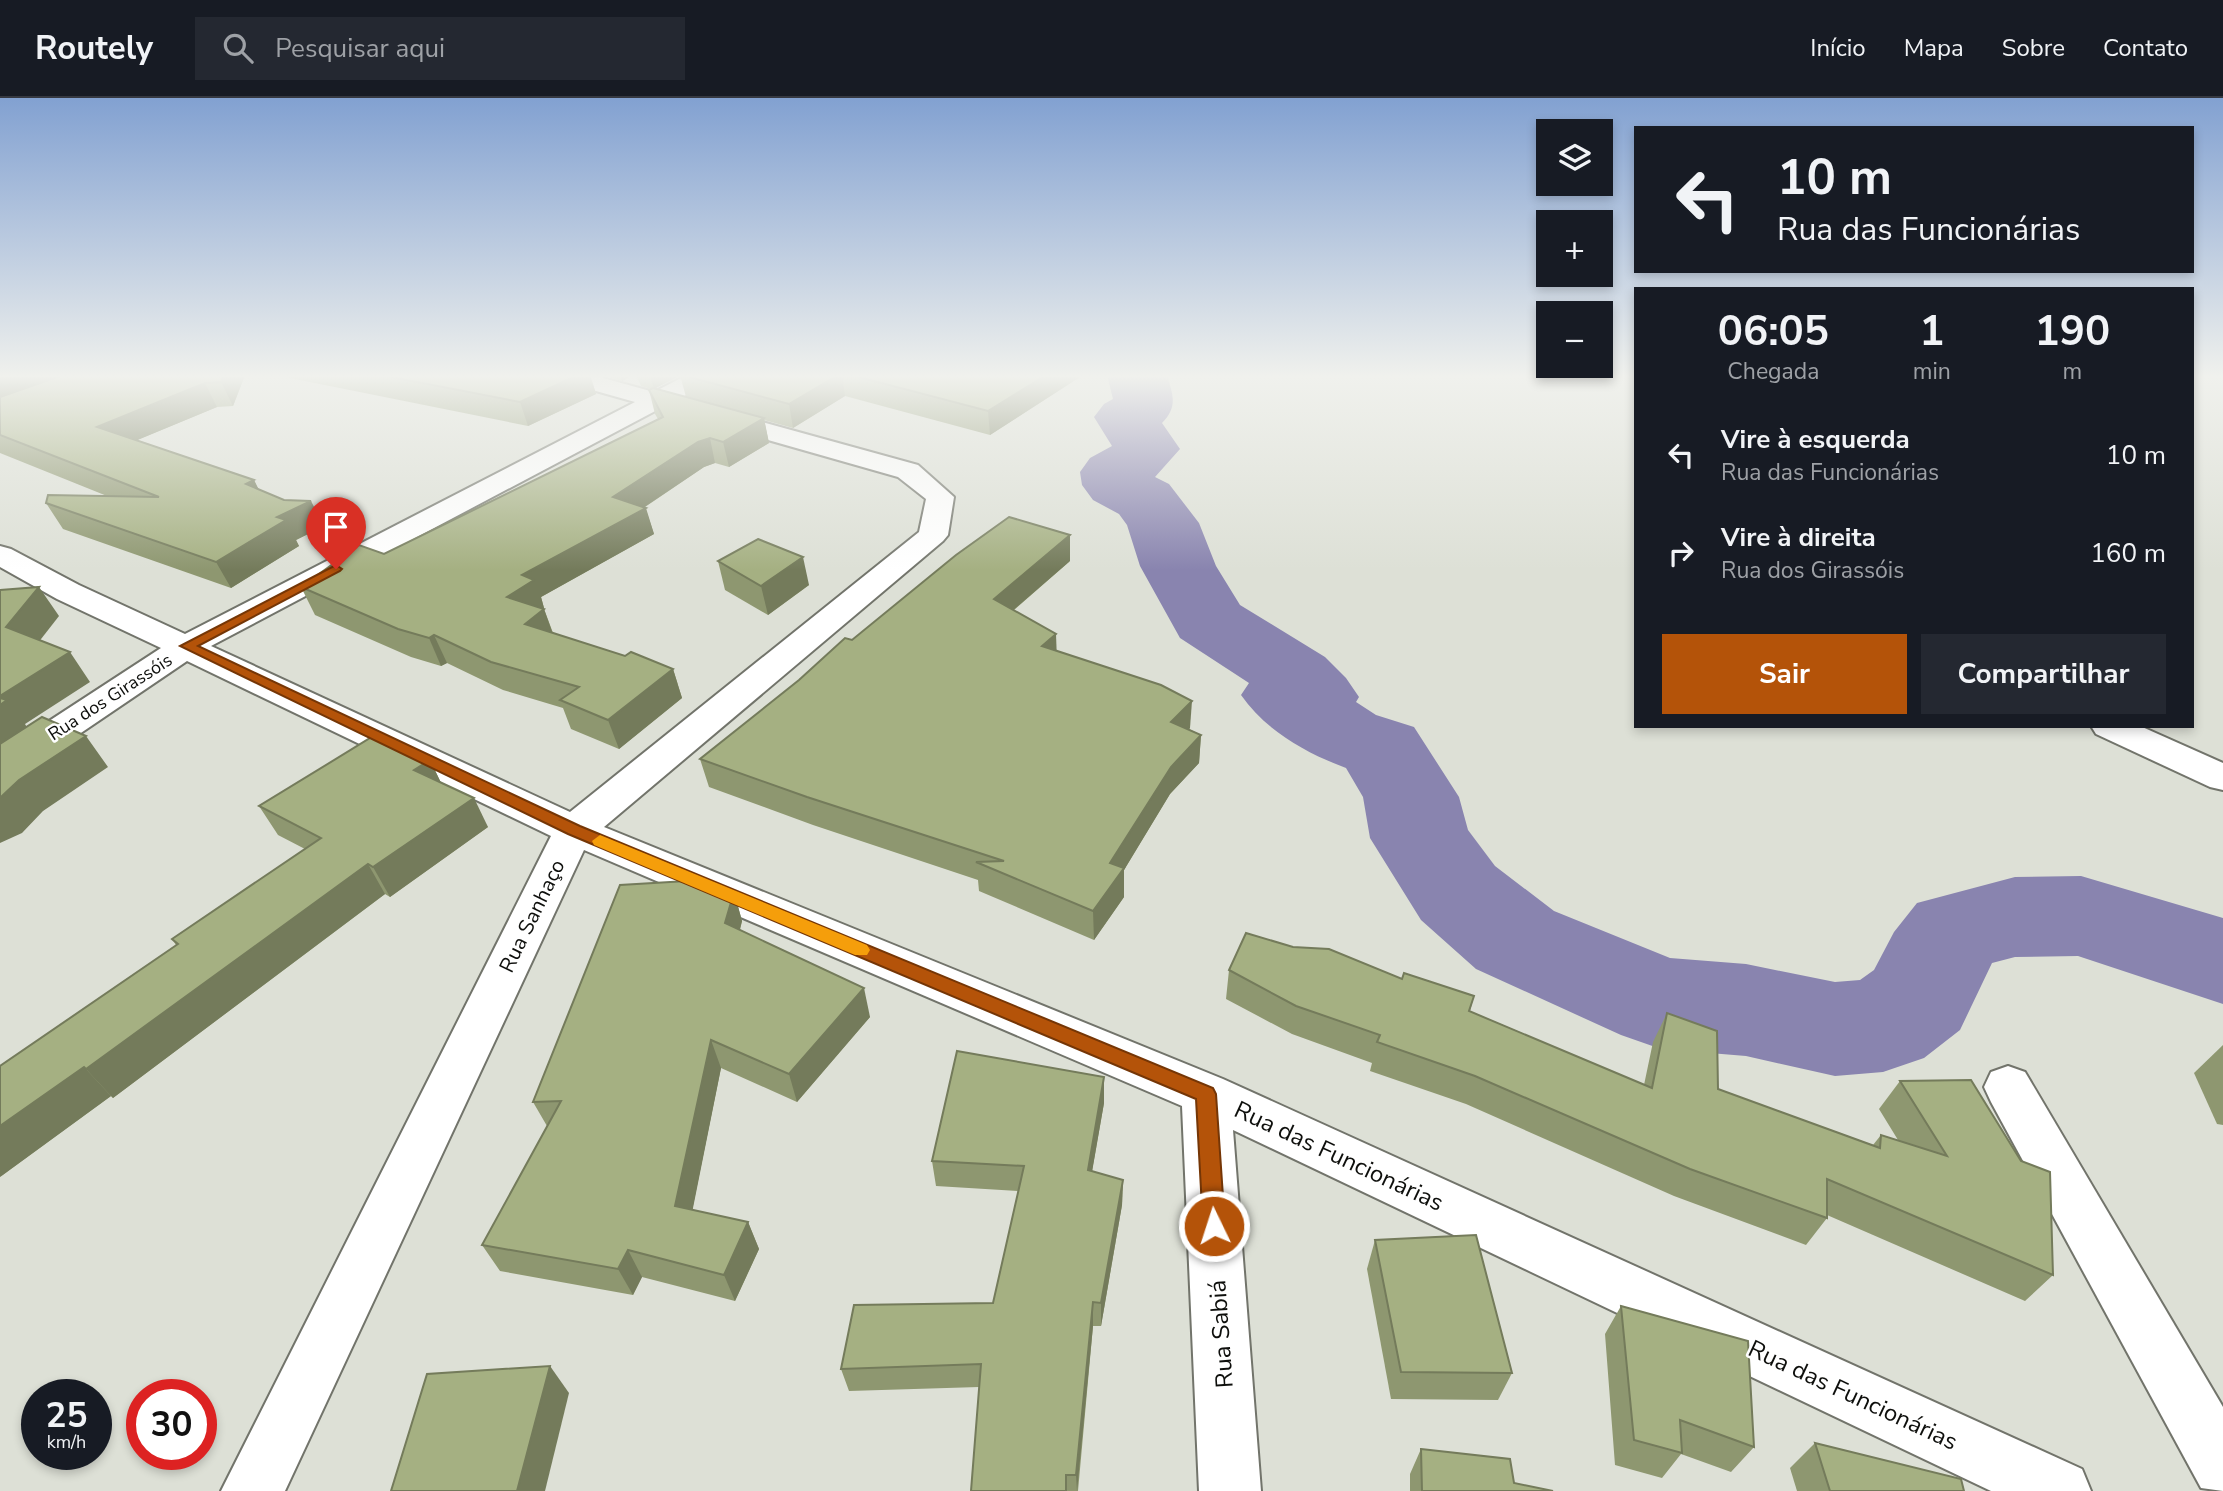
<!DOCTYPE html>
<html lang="pt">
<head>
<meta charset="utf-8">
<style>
	body { margin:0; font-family:"Nunito Sans",sans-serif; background:#242831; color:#f1f3f6; height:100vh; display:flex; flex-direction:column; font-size:26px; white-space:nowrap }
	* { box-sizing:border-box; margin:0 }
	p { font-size:23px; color:#9ea1a6 }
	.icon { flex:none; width:38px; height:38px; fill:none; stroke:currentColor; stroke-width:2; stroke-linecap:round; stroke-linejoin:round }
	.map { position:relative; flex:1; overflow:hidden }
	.sheet { position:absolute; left:1634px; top:189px; width:560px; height:441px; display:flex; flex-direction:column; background:#171b24; border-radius:0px; box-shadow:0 4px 10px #0003 }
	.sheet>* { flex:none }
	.banner { position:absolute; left:1634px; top:28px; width:560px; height:147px; border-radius:0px; box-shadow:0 4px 10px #0003; background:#171b24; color:#f1f3f6; overflow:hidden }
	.tools { position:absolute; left:1536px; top:21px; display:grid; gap:14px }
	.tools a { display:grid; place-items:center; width:77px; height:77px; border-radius:0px; background:#171b24; box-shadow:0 4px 10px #0003; font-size:35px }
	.speed { position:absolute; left:21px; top:1281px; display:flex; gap:14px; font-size:35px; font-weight:700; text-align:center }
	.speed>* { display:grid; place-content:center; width:91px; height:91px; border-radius:50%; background:#171b24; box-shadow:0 4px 10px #0003; line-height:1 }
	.speed small { font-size:18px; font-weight:400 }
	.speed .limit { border:10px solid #d22; background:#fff; color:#111 }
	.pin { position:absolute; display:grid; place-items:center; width:60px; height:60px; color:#fff; margin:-72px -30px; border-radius:50% 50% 50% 0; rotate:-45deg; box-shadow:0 0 7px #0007 }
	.pin .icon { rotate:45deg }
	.me { position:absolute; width:77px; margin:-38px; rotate:356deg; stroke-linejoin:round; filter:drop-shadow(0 0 5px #0008) }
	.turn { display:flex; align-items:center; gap:24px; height:147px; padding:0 28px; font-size:32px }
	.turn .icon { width:91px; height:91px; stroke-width:2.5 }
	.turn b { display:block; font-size:49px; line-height:60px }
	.eta { display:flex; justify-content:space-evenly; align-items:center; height:119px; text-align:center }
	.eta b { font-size:42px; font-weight:700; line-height:49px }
	.button { display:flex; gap:14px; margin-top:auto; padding:14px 28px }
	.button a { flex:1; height:80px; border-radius:0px; background:#b45309; color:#fff; font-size:28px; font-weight:700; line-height:80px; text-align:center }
	.button a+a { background:#242831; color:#f1f3f6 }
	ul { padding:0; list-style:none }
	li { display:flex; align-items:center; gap:21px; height:98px; padding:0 28px }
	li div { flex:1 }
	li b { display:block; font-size:26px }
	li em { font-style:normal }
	header { display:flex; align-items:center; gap:42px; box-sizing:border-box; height:98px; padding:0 35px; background:#171b24; border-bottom:2px solid #363941 }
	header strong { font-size:33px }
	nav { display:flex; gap:38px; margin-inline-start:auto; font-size:24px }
	.search { width:490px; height:63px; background:#242831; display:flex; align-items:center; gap:18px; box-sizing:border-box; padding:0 24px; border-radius:0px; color:#9ea1a6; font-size:26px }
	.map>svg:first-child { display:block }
</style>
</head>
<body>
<header>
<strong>Routely</strong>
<div class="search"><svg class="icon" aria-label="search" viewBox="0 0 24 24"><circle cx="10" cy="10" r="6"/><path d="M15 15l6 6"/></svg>Pesquisar aqui</div>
<nav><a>Início</a><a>Mapa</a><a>Sobre</a><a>Contato</a></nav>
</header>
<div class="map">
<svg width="2223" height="1393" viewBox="0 0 2223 1393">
	<rect width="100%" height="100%" fill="#dde0d6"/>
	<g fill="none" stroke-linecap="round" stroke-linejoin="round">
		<!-- river -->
		<path fill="#8984af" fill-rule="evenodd" d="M1107 277H1167C1173 297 1178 309 1162 325L1180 351 1155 379 1169 386 1199 425 1216 468 1240 507 1325 559 1346 580 1359 599 1356 604 1376 617 1414 629 1459 699 1468 732 1495 768 1554 813 1670 860 1746 866 1835 884 1860 882 1874 872 1894 834 1917 805 2015 779 2081 778 2223 820V906L2078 858 2015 859 1992 865 1960 932 1924 960 1883 974 1835 978 1746 958 1661 951 1621 937 1476 871 1421 822 1370 740 1363 699 1346 670C1306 655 1266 633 1241 597L1249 585 1180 540 1140 468 1127 427 1119 416 1093 402 1082 387 1080 374 1090 360 1112 348 1094 319 1104 306 1113 301Z"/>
		<!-- minor casing -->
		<g stroke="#72746b" stroke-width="4">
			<g id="minor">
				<path d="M553 277H592L654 294 687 277H718L714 282 679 301 918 367 954 399 948 437 943 443 604 729 1223 981 2082 1371 2091 1393H1991L1233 1032 1261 1393H1199L1182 1008 584 752 285 1393H221L551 738 187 563 13 681 0 684V655L161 550 57 501 0 469V448L11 451 79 487 185 536 635 304 557 282ZM659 311 898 379 926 401 919 434 570 714 211 548Z"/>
				<path d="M2091 628H2140L2223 665V692L2210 689 2096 636Z"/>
				<path d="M2008 968 2025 974 2223 1309V1393L2201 1390 1991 1004 1984 989 1991 974Z"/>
			</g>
		</g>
		<!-- minor -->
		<use href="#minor" fill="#fff" fill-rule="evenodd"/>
	</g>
	<!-- wall -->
	<g fill="#8e9770" fill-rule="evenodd">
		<path d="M0 277H245L233 308 217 309 137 342 254 382 258 391 324 428 296 442 299 448 231 490 63 431 46 405 107 398 0 355Z"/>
		<path d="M275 277H590L596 296 528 328Z"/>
		<path d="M602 277H633L622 283Z"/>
		<path d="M636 277H1083L990 337 845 298 793 330 764 322 769 345 729 369 715 365 704 369 645 409 654 436 541 499 544 510 543 511H544L553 535 625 558 673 571 682 600 619 651 571 631 563 610 503 592 447 565 441 568 411 559 315 517 301 489 384 456 658 321 655 316 649 292 651 291 641 288ZM680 277 686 299 655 290Z"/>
		<path d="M718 463 809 487 768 517 725 492Z"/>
		<path d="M1070 463 1014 512 1057 553 1190 630 1189 631 1201 637 1199 665 1170 696 1124 772V799L1094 842 979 793 978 782 813 727 709 689 700 661 852 542Z"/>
		<path d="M430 662 441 685 488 729 390 799 385 796 113 1000 111 998 0 1079 176 847 172 841 305 751 278 737 259 708Z"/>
		<path d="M734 794 742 823 740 832 870 919 797 1004 721 970 692 1112 748 1124 759 1151 735 1203 642 1179 633 1197 500 1173 482 1147 547 1028 533 1004Z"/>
		<path d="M1229 872 1402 881 1474 898 1470 913 1644 987 1653 944 1667 915 1718 991 1873 1047 1881 1037 1898 1042 1879 1011 1900 983 2053 1177 2025 1203 1827 1117V1120L1806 1147 1674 1098 1466 1006 1370 973 1372 965 1292 936 1226 901Z"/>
		<path d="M2223 947V1027L2217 1026 2194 975Z"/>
		<path d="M1104 979V1005L1092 1073 1123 1082 1122 1107 1101 1228H1093L1078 1393H971L979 1289 849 1293 841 1271 993 1205 1019 1093 936 1088 932 1063Z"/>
		<path d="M1375 1142 1512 1275 1498 1302 1391 1301 1367 1171Z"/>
		<path d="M1621 1208 1754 1349 1731 1374 1681 1356 1662 1380 1615 1367 1605 1236Z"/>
		<path d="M1815 1345 1964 1393H1797L1790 1370Z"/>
		<path d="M1421 1351 1514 1385 1553 1393H1410V1376Z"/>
	</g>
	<!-- shaded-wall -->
	<g fill="#747b5b">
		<path d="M1 277H82L0 306V278Z"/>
		<path d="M224 277H245L233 308 221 284Z"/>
		<path d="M578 277H590L596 296 528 328 520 304Z"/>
		<path d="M621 277H633L622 283Z"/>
		<path d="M650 277H681L654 291Z"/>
		<path d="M838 277H842L845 298 793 330 789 306Z"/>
		<path d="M1046 277H1083L990 337 988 313Z"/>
		<path d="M205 285 217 309 111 353 97 329Z"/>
		<path d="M764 320 769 345 729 369 723 344Z"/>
		<path d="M710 340 715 365 704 369 634 416 646 410 654 436 541 499 544 510 518 527 507 499 522 477 613 399 698 344Z"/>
		<path d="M254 382 267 408 246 386Z"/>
		<path d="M311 403 324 428 296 442 299 448 231 490 216 464 277 419Z"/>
		<path d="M1070 437V463L996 527 994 501Z"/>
		<path d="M803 459 809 487 768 517 761 488Z"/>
		<path d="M39 489 59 518 27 559 6 529Z"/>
		<path d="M544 511 554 539 525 526Z"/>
		<path d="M1056 536 1057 563 1042 548Z"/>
		<path d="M434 537 447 565 441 568 429 540Z"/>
		<path d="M70 554 90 584 25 626 29 633 0 652V598Z"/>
		<path d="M673 571 682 600 619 651 608 622Z"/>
		<path d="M1192 603 1190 630 1170 652 1171 624Z"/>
		<path d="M1201 637 1199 665 1170 696 1124 772V799L1094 842 1093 813 1110 765 1171 669Z"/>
		<path d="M86 638 108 669 43 713 22 735 0 745V700L19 682Z"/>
		<path d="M430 662 444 691 414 672Z"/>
		<path d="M474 700 488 729 390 799 373 769Z"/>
		<path d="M368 766 385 796 113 1000 86 971Z"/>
		<path d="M734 794 742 823 734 853 725 825Z"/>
		<path d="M864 890 870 919 797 1004 789 976Z"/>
		<path d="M711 942 721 970 688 1135 675 1108Z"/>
		<path d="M84 969 111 998 0 1079V1028Z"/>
		<path d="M1104 979V1005L1088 1097V1072Z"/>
		<path d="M1123 1082 1122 1107 1101 1228V1205Z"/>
		<path d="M748 1124 759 1151 735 1203 724 1177Z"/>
		<path d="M628 1152 642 1179 633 1197 618 1171Z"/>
		<path d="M1093 1204V1228L1077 1393 1076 1377Z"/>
		<path d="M550 1268 569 1295 545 1393H517Z"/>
	</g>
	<!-- building -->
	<g fill="#a5b082" stroke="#747b5b" stroke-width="2">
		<path d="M63 277H224L221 284 205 285 97 329 254 382 246 386 284 402 311 403 277 419 286 422 216 464 46 405 48 397 159 399 0 337V299Z"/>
		<path d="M381 277H578L520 304Z"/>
		<path d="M682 277H838L789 306Z"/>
		<path d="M851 277H1046L988 313Z"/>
		<path d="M653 290 764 320 723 344 710 340 698 344 613 399 646 410 522 477 534 482 507 499 544 511 525 526 625 558 631 554 673 571 608 622 560 602 579 589 491 564 434 537 429 540 398 531 301 489 359 447 384 456 663 319 649 292Z"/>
		<path d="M1009 419 1070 437 994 501 1056 536 1042 548 1161 587 1192 603 1171 624 1201 637 1171 669 1110 765 1124 770 1093 813 976 764 1004 763 807 699 700 661 799 582 845 540 852 542 956 457Z"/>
		<path d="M758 441 803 459 761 488 718 463Z"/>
		<path d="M39 489 6 529 70 554 0 598V492Z"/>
		<path d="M0 600 7 602 0 607Z"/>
		<path d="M42 619 86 638 19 682 0 700V646Z"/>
		<path d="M375 637 430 662 414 672 474 700 373 769 368 766 86 971 84 969 0 1028V968L178 846 172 841 321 740 259 708Z"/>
		<path d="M704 782 734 794 725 825 864 890 789 976 711 942 675 1108 748 1124 724 1177 628 1152 618 1171 482 1147 561 1003 533 1004 620 787Z"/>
		<path d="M1246 835 1293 849 1329 851 1402 881 1404 875 1474 898 1469 913 1652 990 1667 915 1717 933 1718 991 1880 1050 1881 1037 1947 1058 1900 983 1971 982 2021 1063 2050 1074 2053 1177 1827 1081V1120L1690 1071 1475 978 1377 944 1380 937 1296 908 1229 872Z"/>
		<path d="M957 953 1104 979 1088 1072 1123 1082 1101 1205 1093 1204 1076 1377H1066V1393H971L981 1266 841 1271 854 1207 993 1205 1024 1068 932 1063Z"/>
		<path d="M1476 1137 1512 1275 1401 1274 1375 1142Z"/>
		<path d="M1621 1208 1748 1243 1754 1349 1680 1322 1682 1355 1634 1342Z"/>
		<path d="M550 1268 517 1393H391L427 1276Z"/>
		<path d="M1815 1345 1961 1381 1964 1393H1830Z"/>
		<path d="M1421 1351 1510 1361 1514 1385 1553 1393H1422Z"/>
	</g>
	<!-- sky -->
	<linearGradient id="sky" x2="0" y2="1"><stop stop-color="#82a1d1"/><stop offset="0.59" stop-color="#f0f1ed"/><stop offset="1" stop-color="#f0f1ed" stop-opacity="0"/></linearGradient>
	<rect width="2223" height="472" fill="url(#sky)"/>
	<!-- route -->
	<path fill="#b45309" stroke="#753606" stroke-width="2" d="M336 467 342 471 340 473 198 548 580 728 1213 990 1216 996 1225 1128 1222 1136 1214 1139 1206 1136 1203 1128 1196 1001 568 736 180 548Z"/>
	<!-- slow -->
	<path fill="#f59e0b" d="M600 737 867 847 870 852 867 857H855L594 747 592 743Z"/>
	<g text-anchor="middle" stroke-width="5" stroke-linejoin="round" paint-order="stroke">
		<!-- far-street labels -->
		<g font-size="18" fill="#0e0f0c" stroke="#fff">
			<text transform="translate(110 599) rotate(-33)" y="6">Rua dos Girassóis</text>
		</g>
		<!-- street labels -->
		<g font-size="21" fill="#0e0f0c" stroke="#fff">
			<text transform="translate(532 818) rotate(-64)" y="7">Rua Sanhaço</text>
		</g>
		<!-- near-street labels -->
		<g font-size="24" fill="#0e0f0c" stroke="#fff">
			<text transform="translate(1339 1058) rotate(25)" y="8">Rua das Funcionárias</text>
			<text transform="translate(1221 1236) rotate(-94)" y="8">Rua Sabiá</text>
			<text transform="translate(1853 1297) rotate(25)" y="8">Rua das Funcionárias</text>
		</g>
	</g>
</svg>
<div class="tools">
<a><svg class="icon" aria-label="layers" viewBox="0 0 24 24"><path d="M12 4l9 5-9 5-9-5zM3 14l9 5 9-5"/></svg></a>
<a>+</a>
<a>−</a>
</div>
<div class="speed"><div>25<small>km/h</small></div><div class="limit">30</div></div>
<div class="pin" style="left:336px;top:471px;background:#d93025"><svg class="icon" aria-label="arrive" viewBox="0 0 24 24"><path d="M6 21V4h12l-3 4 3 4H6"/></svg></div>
<svg class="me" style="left:1214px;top:1128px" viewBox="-20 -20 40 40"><circle r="17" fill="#b45309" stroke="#fff" stroke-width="3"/><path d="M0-11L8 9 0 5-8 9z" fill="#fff"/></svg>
<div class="banner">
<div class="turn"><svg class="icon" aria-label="left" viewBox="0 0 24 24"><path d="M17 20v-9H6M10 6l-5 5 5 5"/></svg><div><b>10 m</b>Rua das Funcionárias</div></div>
</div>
<section class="sheet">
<div class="eta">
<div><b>06:05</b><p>Chegada</p></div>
<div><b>1</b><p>min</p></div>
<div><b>190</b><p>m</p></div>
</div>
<ul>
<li><svg class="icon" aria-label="left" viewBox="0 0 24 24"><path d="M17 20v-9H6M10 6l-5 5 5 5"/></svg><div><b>Vire à esquerda</b><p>Rua das Funcionárias</p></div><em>10 m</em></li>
<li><svg class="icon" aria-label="right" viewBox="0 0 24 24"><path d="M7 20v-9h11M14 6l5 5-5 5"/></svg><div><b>Vire à direita</b><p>Rua dos Girassóis</p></div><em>160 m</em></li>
</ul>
<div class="button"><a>Sair</a><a>Compartilhar</a></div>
</section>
</div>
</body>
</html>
